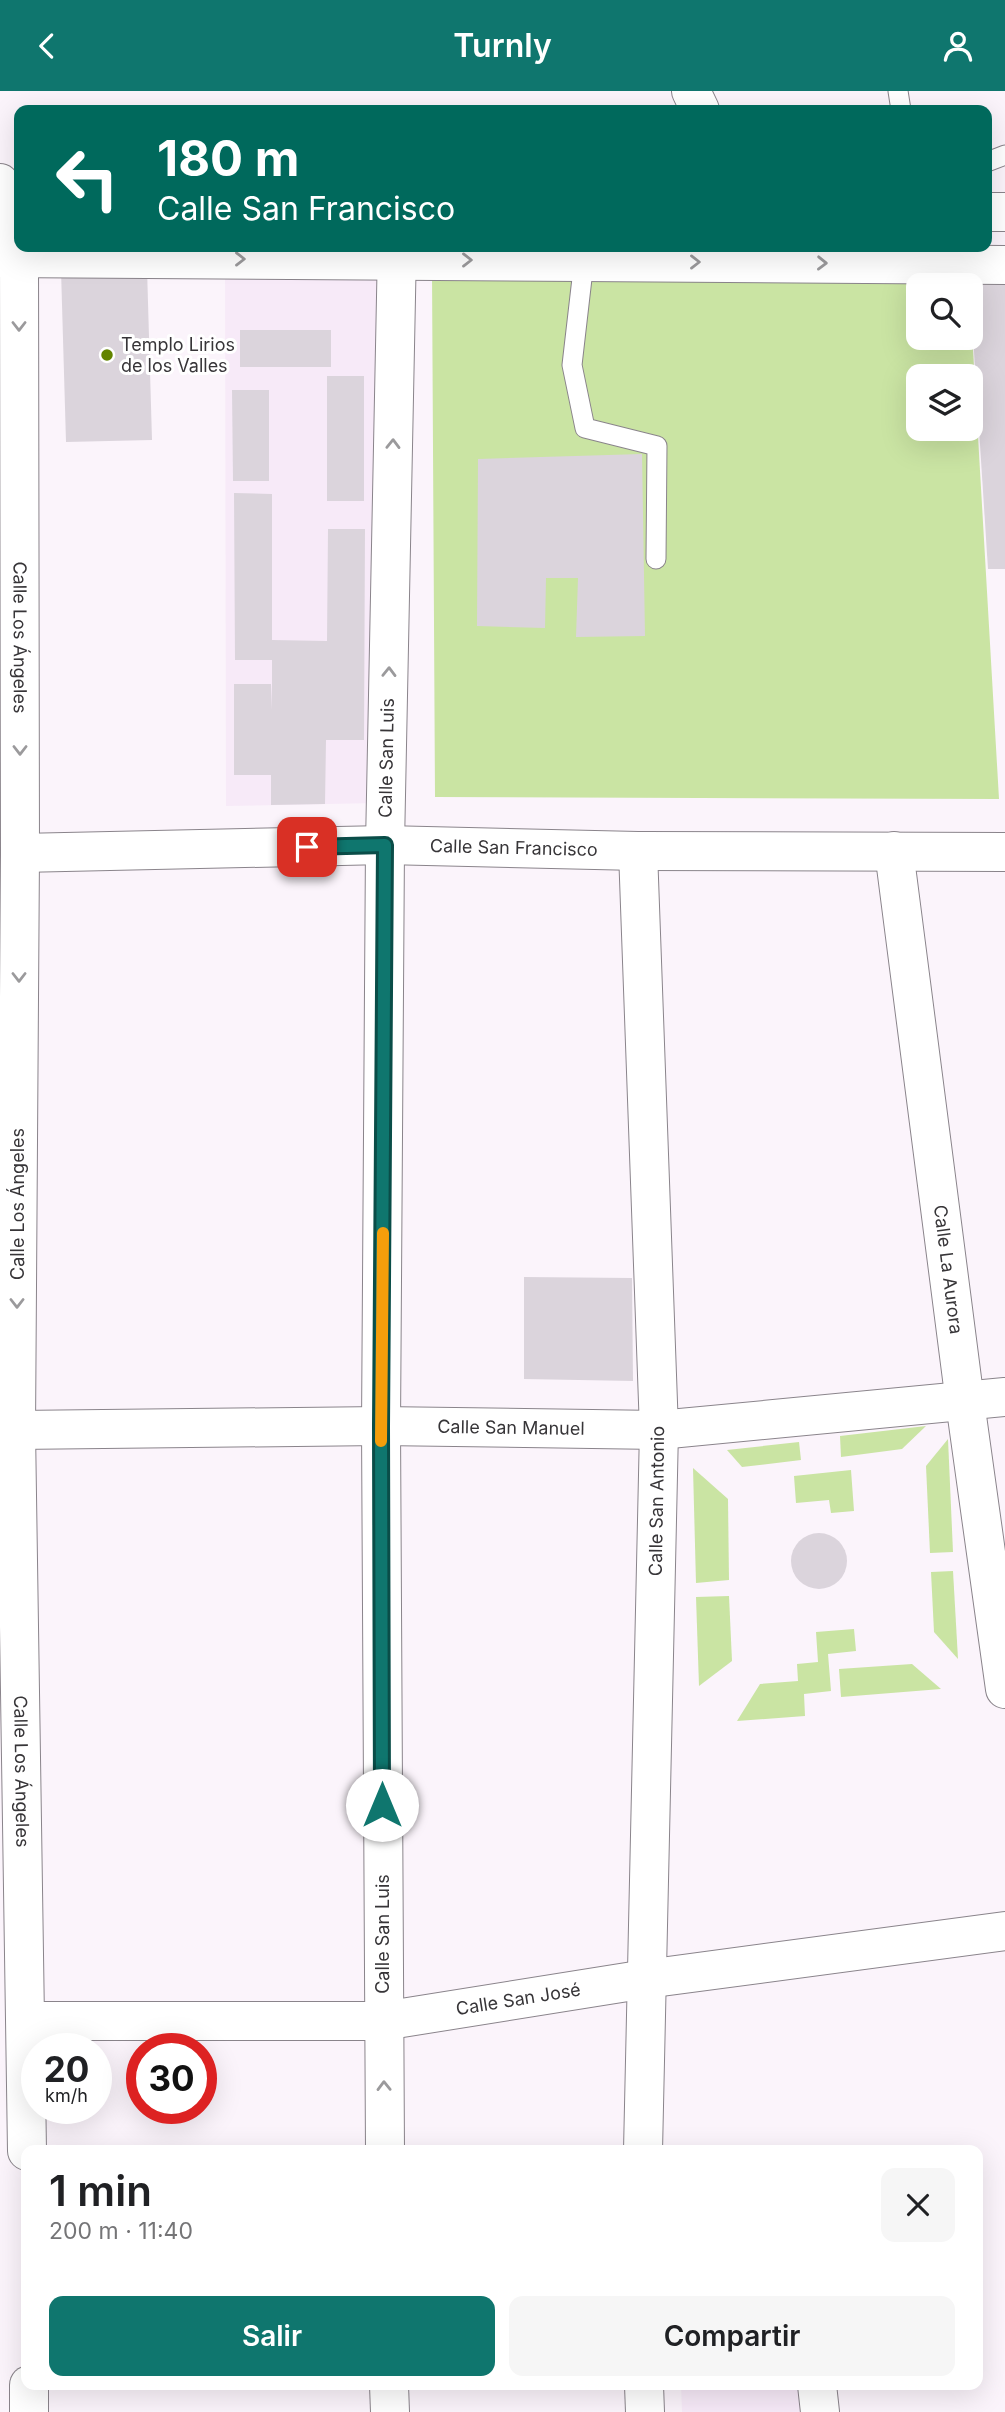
<!DOCTYPE html>
<html lang="es">
<head>
<meta charset="utf-8">
<style>
	body { margin:0; font-family:Inter,sans-serif; background:#f6f6f6; color:#202124; height:100vh; display:flex; flex-direction:column; font-size:26px; white-space:nowrap }
	* { box-sizing:border-box; margin:0 }
	p { font-size:23px; color:#757577 }
	.icon { flex:none; width:38px; height:38px; fill:none; stroke:currentColor; stroke-width:2; stroke-linecap:round; stroke-linejoin:round }
	.map { position:relative; flex:1; overflow:hidden }
	.panel { position:absolute; left:21px; top:2054px; width:962px; height:245px; display:flex; flex-direction:column; background:#fff; border-radius:14px; box-shadow:0 7px 28px #0002 }
	.panel>* { flex:none }
	.hud { position:absolute; left:14px; top:14px; width:978px; height:147px; border-radius:14px; box-shadow:0 7px 28px #0002; background:#00695c; color:#fff; overflow:hidden }
	.fabs { position:absolute; left:906px; top:182px; display:grid; gap:14px }
	.fabs a { display:grid; place-items:center; width:77px; height:77px; border-radius:14px; background:#fff; box-shadow:0 7px 28px #0002; font-size:35px }
	.speed { position:absolute; left:21px; top:1942px; display:flex; gap:14px; font-size:35px; font-weight:700; text-align:center }
	.speed>* { display:grid; place-content:center; width:91px; height:91px; border-radius:50%; background:#fff; box-shadow:0 7px 28px #0002; line-height:1 }
	.speed small { font-size:18px; font-weight:400 }
	.speed .limit { border:10px solid #d22; background:#fff; color:#111 }
	.pin { position:absolute; display:grid; place-items:center; width:60px; height:60px; color:#fff; margin:-30px; border-radius:14px; box-shadow:0 4px 10px #0006 }
	.me { position:absolute; width:77px; margin:-38px; rotate:0deg; stroke-linejoin:round; filter:drop-shadow(0 0 5px #0008) }
	.turn { display:flex; align-items:center; gap:24px; height:147px; padding:0 28px; font-size:32px }
	.turn .icon { width:91px; height:91px; stroke-width:2.5 }
	.turn b { display:block; font-size:49px; line-height:60px }
	.round { display:grid; place-items:center; flex:none; width:74px; height:74px; border-radius:14px; background:#f6f6f6 }
	.headline { display:flex; align-items:center; justify-content:space-between; height:119px; padding:0 28px }
	h1 { font-size:42px; font-weight:600; line-height:52px }
	.button { display:flex; gap:14px; margin-top:auto; padding:14px 28px }
	.button a { flex:1; height:80px; border-radius:14px; background:#0f766e; color:#fff; font-size:28px; font-weight:600; line-height:80px; text-align:center }
	.button a+a { background:#f6f6f6; color:#202124 }
	header { display:flex; justify-content:space-between; align-items:center; height:91px; padding:0 28px; background:#0f766e; color:#fff; font-size:32px; font-weight:600 }
	.map>svg:first-child { display:block }
</style>
</head>
<body>
<header><svg class="icon" aria-label="back" viewBox="0 0 24 24"><path d="M15 5l-7 7 7 7"/></svg>Turnly<svg class="icon" aria-label="person" viewBox="0 0 24 24"><circle cx="12" cy="8" r="4"/><path d="M4 21q1-7 8-7t8 7"/></svg></header>
<div class="map">
<svg width="1005" height="2321" viewBox="0 0 1005 2321">
	<rect width="100%" height="100%" fill="#fbf4fb"/>
	<!-- built -->
	<g fill="#f7eaf8">
		<path d="M381 170 377 712 226 715 225 175Z"/>
		<path d="M681 2294H801L805 2321H682Z"/>
	</g>
	<!-- green -->
	<g fill="#cae4a3" fill-rule="evenodd">
		<path d="M432 182H969L970 194H919V247H971V224L999 708 435 706ZM919 285H971V338H919Z"/>
		<path d="M926 1335 902 1358 841 1366 840 1345Z"/>
		<path d="M948 1348 953 1461 930 1462 926 1375Z"/>
		<path d="M799 1351 801 1369 742 1376 727 1359Z"/>
		<path d="M693 1377 728 1408 729 1489 696 1492Z"/>
		<path d="M851 1379 854 1420 831 1422 829 1409 796 1412 794 1385Z"/>
		<path d="M953 1480 958 1568 934 1541 931 1481Z"/>
		<path d="M729 1505 732 1570 699 1595 696 1506Z"/>
		<path d="M854 1538 856 1560 828 1563 831 1600 804 1603 805 1625 737 1630 760 1593 798 1590 797 1573 818 1571 816 1541Z"/>
		<path d="M912 1573 941 1598 841 1606 839 1578Z"/>
	</g>
	<!-- building -->
	<g fill="#dbd4dc">
		<path d="M147 177 152 349 66 351 61 179Z"/>
		<path d="M969 182 1005 183V478H988Z"/>
		<rect x="240" y="239" width="91" height="37"/>
		<rect x="327" y="285" width="37" height="125"/>
		<path d="M232 299H269V390H233Z"/>
		<path d="M642 363 645 545 576 546 578 487H546L545 537 477 535 478 368Z"/>
		<path d="M234 402 272 403V549L327 550 328 438H365L364 649H326L325 713 271 714V684H234V593H271L272 619V569H235Z"/>
		<path d="M524 1186 632 1187 633 1290 524 1288Z"/>
		<circle cx="819" cy="1470" r="28"/>
	</g>
	<g fill="none" stroke-linecap="round" stroke-linejoin="round">
		<!-- service casing -->
		<g stroke="#8a848b" stroke-width="21">
			<g id="service">
				<path d="M898 0 901 19"/>
				<path d="M987 71 1005 64"/>
				<path d="M584 170 572 274 585 337 657 355 656 468"/>
			</g>
		</g>
		<!-- minor casing -->
		<g stroke="#8a848b" stroke-width="40">
			<g id="minor">
				<path d="M691 0 700 19"/>
				<path id="s1" d="M0 92 14 120 19 167 20 762 16 1339 27 2060"/>
				<path d="M638 760 659 1339 643 2060"/>
				<path id="s2" d="M894 760 965 1311 1005 1598"/>
				<path id="s3" d="M20 762 385 754 638 760 1005 761"/>
				<path id="s4" d="M16 1339 381 1335 659 1339 1005 1306"/>
				<path id="s5" d="M26 1930H383L646 1888 1005 1840"/>
				<path id="s6" d="M385 2060 381 1335 385 754 397 156"/>
				<path d="M29 2294V2321"/>
				<path d="M389 2294 390 2321"/>
				<path d="M644 2294 645 2321"/>
				<path d="M817 2294 820 2321"/>
			</g>
		</g>
		<!-- secondary casing -->
		<g stroke="#8a848b" stroke-width="40">
			<g id="secondary">
				<path d="M0 120H19"/>
				<path d="M987 121H1005"/>
				<path d="M0 167 1005 174"/>
			</g>
		</g>
		<!-- service -->
		<use href="#service" stroke="#fff" stroke-width="19"/>
		<!-- minor -->
		<use href="#minor" stroke="#fff" stroke-width="38"/>
		<!-- secondary -->
		<use href="#secondary" stroke="#fff" stroke-width="38"/>
	</g>
	<!-- one-way arrows -->
	<defs><path id="oneway-chevron" d="M-2-3.5L2.5 0L-2 3.5" fill="none" stroke-width="1.6" stroke-linecap="round" stroke-linejoin="round" transform="scale(1.75)"/></defs>
	<g stroke="#9b9a9c">
		<use href="#oneway-chevron" transform="translate(240 168)"/>
		<use href="#oneway-chevron" transform="translate(467 169)"/>
		<use href="#oneway-chevron" transform="translate(695 171)"/>
		<use href="#oneway-chevron" transform="translate(822 172) rotate(1)"/>
		<use href="#oneway-chevron" transform="translate(19 235) rotate(90)"/>
		<use href="#oneway-chevron" transform="translate(393 353) rotate(-89)"/>
		<use href="#oneway-chevron" transform="translate(389 581) rotate(-89)"/>
		<use href="#oneway-chevron" transform="translate(20 659) rotate(90)"/>
		<use href="#oneway-chevron" transform="translate(19 886) rotate(90)"/>
		<use href="#oneway-chevron" transform="translate(17 1212) rotate(90)"/>
		<use href="#oneway-chevron" transform="translate(384 1995) rotate(-91)"/>
	</g>
	<g fill="none" stroke-linecap="round" stroke-linejoin="round">
		<!-- route casing -->
		<g stroke="#0a4d48" stroke-width="18">
			<path id="route" d="M307 756 385 754 381 1335 382 1714"/>
		</g>
		<!-- route -->
		<use href="#route" stroke="#0f766e" stroke-width="12"/>
		<!-- slow -->
		<path stroke="#f59e0b" stroke-width="12" d="M381 1350 383 1142"/>
	</g>
	<!-- markers -->
	<circle fill="#628400" stroke="#fff" stroke-width="2.5" cx="107" cy="264" r="7"/>
	<g text-anchor="middle" stroke-width="6" stroke-linejoin="round" paint-order="stroke">
		<!-- poi labels -->
		<g font-size="18" fill="#373538" stroke="#fff" text-anchor="start">
			<text x="121" y="260">Templo Lirios<tspan x="121" dy="21">de los Valles</tspan></text>
		</g>
		<!-- street labels -->
		<g font-size="18" fill="#373538" stroke="#fff">
			<text dy="6" stroke="none"><textPath href="#s1" startOffset="458">Calle Los Ángeles</textPath></text>
			<text dy="6" stroke="none"><textPath href="#s6" startOffset="1393">Calle San Luis</textPath></text>
			<text dy="6" stroke="none"><textPath href="#s3" startOffset="494">Calle San Francisco</textPath></text>
			<text transform="translate(18 1113) rotate(-90)" y="6">Calle Los Ángeles</text>
			<text dy="6" stroke="none"><textPath href="#s2" startOffset="422">Calle La Aurora</textPath></text>
			<text dy="6" stroke="none"><textPath href="#s4" startOffset="495">Calle San Manuel</textPath></text>
			<text transform="translate(657 1410) rotate(-89)" y="6">Calle San Antonio</text>
			<text dy="6" stroke="none"><textPath href="#s1" startOffset="1592">Calle Los Ángeles</textPath></text>
			<text transform="translate(383 1843) rotate(-90)" y="6">Calle San Luis</text>
			<text dy="6" stroke="none"><textPath href="#s5" startOffset="494">Calle San José</textPath></text>
		</g>
	</g>
</svg>
<div class="fabs">
<a><svg class="icon" aria-label="search" viewBox="0 0 24 24"><circle cx="10" cy="10" r="6"/><path d="M15 15l6 6"/></svg></a>
<a><svg class="icon" aria-label="layers" viewBox="0 0 24 24"><path d="M12 4l9 5-9 5-9-5zM3 14l9 5 9-5"/></svg></a>
</div>
<div class="speed"><div>20<small>km/h</small></div><div class="limit">30</div></div>
<div class="pin" style="left:307px;top:756px;background:#d93025"><svg class="icon" aria-label="arrive" viewBox="0 0 24 24"><path d="M6 21V4h12l-3 4 3 4H6"/></svg></div>
<svg class="me" style="left:382px;top:1714px" viewBox="-20 -20 40 40"><circle r="19" fill="#fff"/><path d="M0-13L10 11 0 6-10 11z" fill="#0f766e"/></svg>
<div class="hud">
<div class="turn"><svg class="icon" aria-label="left" viewBox="0 0 24 24"><path d="M17 20v-9H6M10 6l-5 5 5 5"/></svg><div><b>180 m</b>Calle San Francisco</div></div>
</div>
<section class="panel">
<div class="headline"><div><h1>1 min</h1><p>200 m · 11:40</p></div><a class="round"><svg class="icon" aria-label="close" viewBox="0 0 24 24"><path d="M6 6l12 12M18 6L6 18"/></svg></a></div>
<div class="button"><a>Salir</a><a>Compartir</a></div>
</section>
</div>
</body>
</html>
